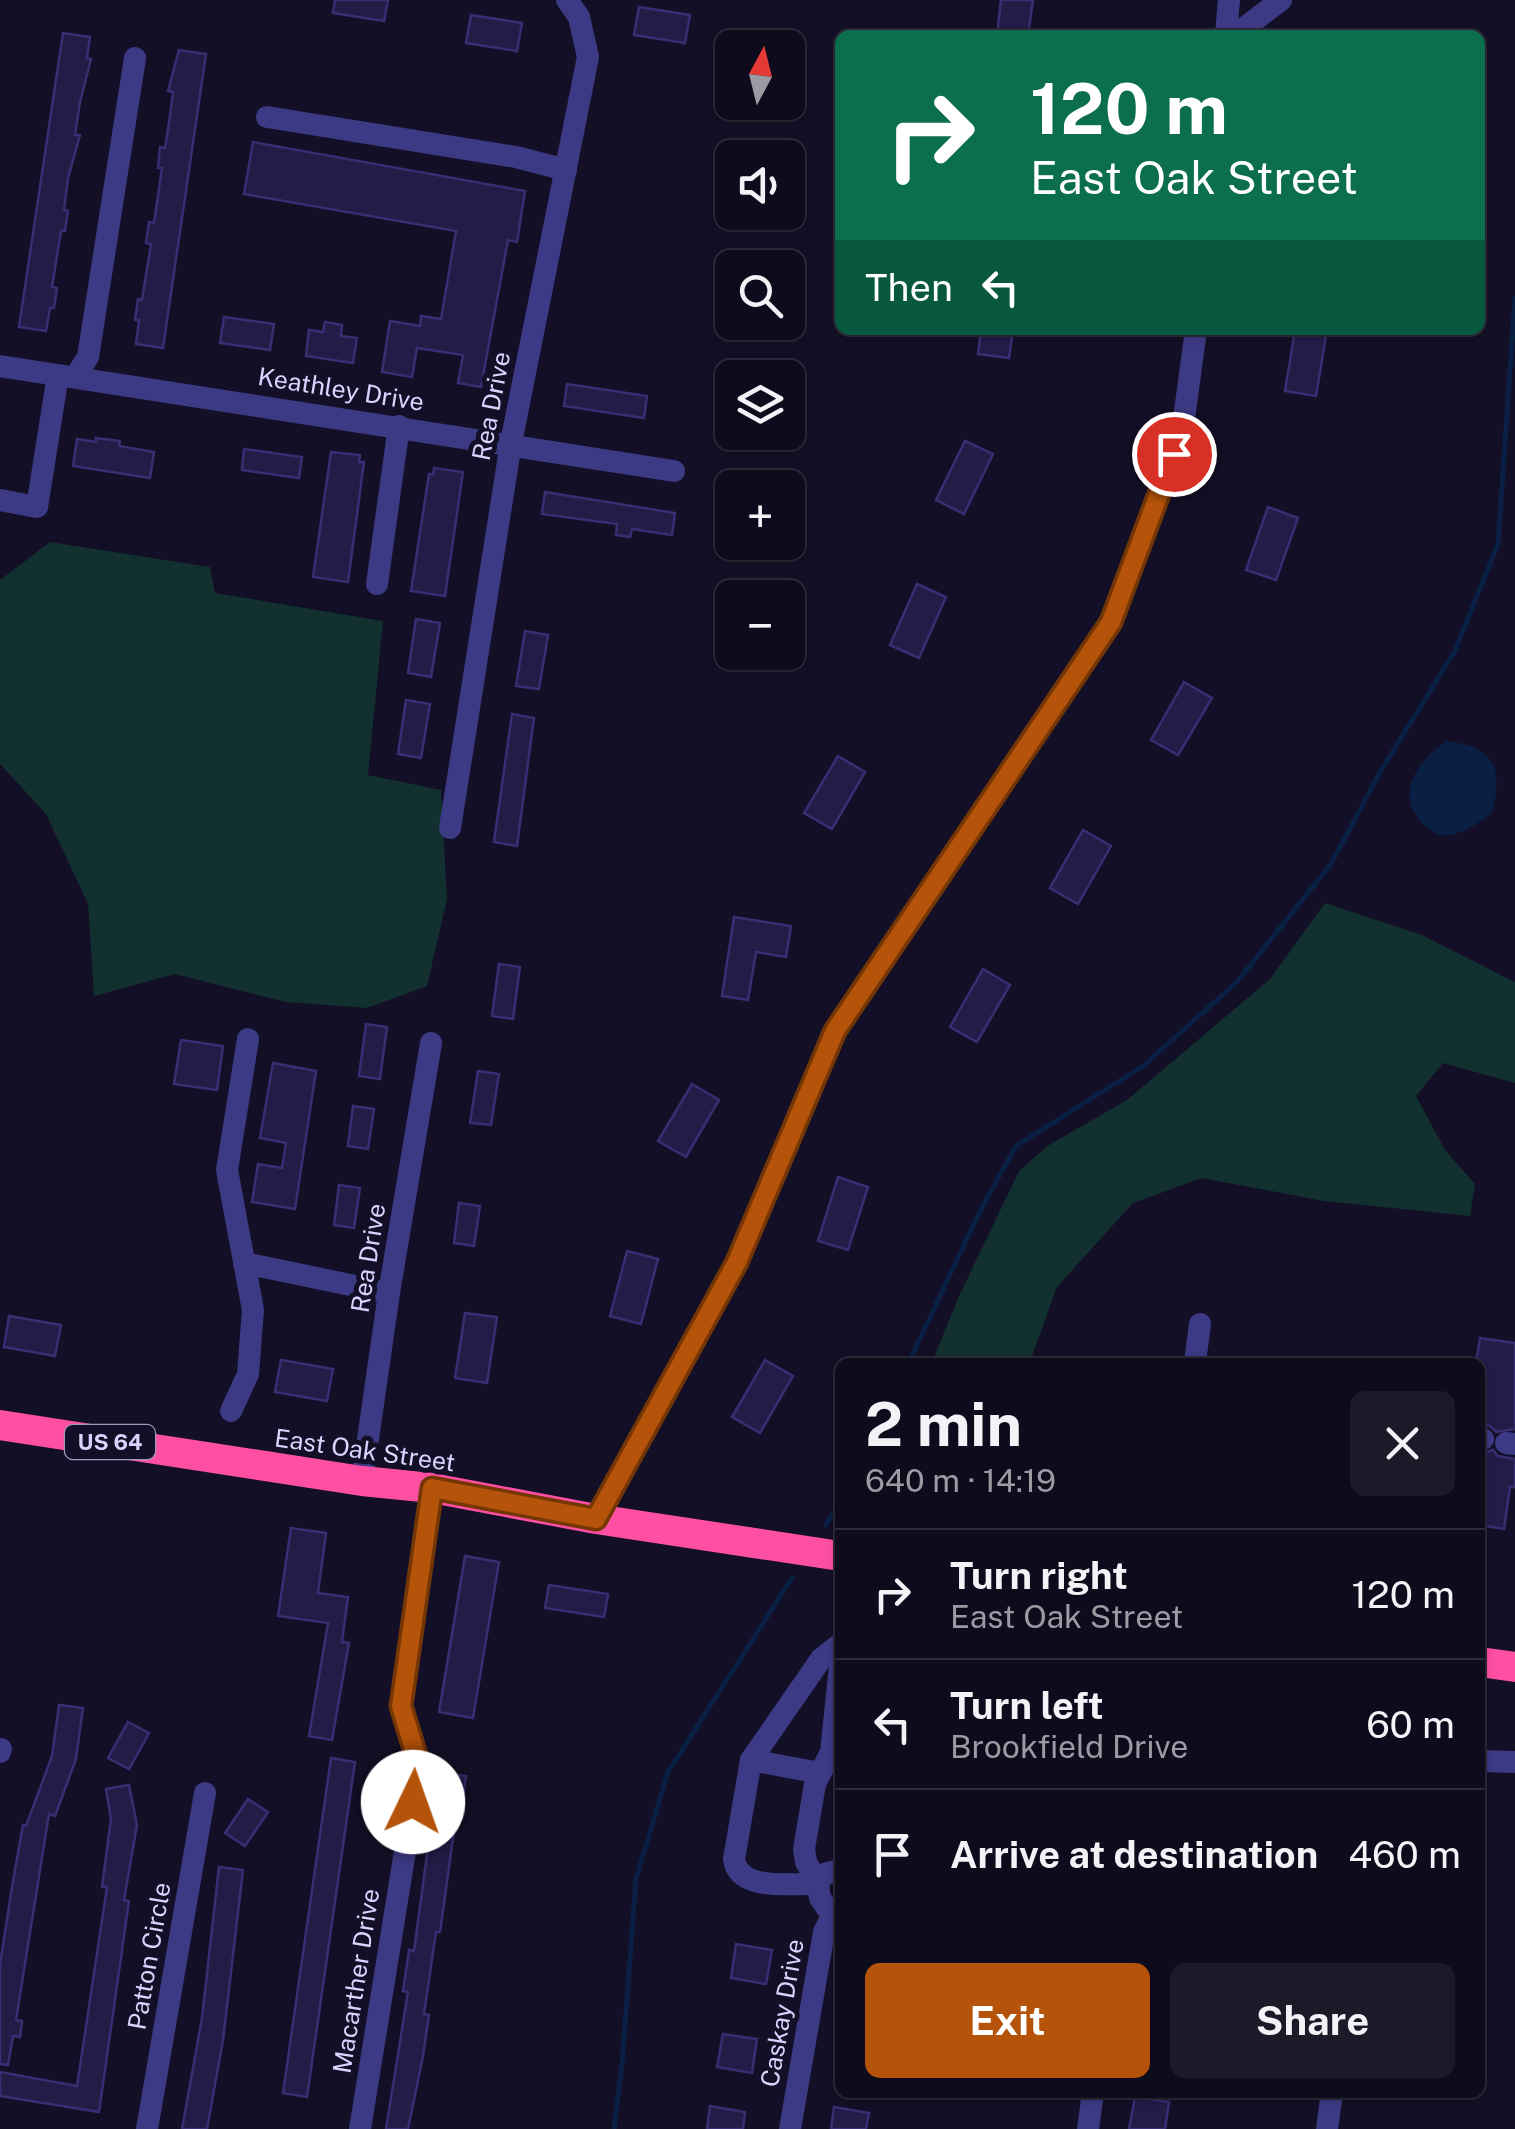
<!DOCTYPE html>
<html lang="en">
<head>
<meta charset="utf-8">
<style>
	body { margin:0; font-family:"Public Sans",sans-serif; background:#1c1929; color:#f1f3f6; height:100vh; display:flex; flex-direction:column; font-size:38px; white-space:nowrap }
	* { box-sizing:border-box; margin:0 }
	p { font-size:32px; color:#9b9ba3 }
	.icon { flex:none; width:55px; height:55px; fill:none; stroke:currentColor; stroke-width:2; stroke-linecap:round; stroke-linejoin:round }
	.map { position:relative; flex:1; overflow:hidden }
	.drawer { position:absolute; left:835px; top:1358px; width:650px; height:740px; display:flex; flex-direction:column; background:#0e0b1c; border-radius:15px; box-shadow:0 2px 8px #0004,0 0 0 2px #2e2b3b }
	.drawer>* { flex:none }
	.hud { position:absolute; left:835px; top:30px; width:650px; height:305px; border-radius:15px; box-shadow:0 2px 8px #0004,0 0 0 2px #2e2b3b; background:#0b6e4f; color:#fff; overflow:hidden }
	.needle { width:65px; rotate:7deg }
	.buttons { position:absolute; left:715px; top:30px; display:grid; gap:20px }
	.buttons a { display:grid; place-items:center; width:90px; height:90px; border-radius:15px; background:#0e0b1c; box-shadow:0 2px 8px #0004,0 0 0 2px #2e2b3b; font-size:50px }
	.pin { position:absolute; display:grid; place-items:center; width:85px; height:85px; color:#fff; margin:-42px; border:5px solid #fff; border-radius:50%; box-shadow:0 2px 10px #0007 }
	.me { position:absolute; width:110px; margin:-55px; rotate:3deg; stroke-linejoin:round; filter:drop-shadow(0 0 8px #0008) }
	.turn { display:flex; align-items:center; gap:35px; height:210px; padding:0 30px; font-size:45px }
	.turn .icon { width:130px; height:130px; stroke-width:2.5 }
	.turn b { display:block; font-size:70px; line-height:85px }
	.then { display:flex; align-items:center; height:95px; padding:0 30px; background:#0003; gap:20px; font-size:38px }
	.round { display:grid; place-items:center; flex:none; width:105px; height:105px; border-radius:15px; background:#1c1929 }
	.overview { display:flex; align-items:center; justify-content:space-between; height:170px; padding:0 30px }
	h1 { font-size:60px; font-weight:700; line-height:75px }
	.primary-button { display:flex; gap:20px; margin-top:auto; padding:20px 30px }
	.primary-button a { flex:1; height:115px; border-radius:15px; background:#b45309; color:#fff; font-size:40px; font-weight:700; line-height:115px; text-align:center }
	.primary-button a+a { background:#1c1929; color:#f1f3f6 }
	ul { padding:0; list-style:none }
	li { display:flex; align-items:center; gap:30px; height:130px; padding:0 30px; border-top:2px solid #2e2b3b }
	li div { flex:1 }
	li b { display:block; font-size:38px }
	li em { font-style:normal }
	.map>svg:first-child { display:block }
</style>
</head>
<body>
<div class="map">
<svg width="1515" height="2129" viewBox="0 0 1515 2129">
	<rect width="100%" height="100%" fill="#130f26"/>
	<!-- green -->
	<g fill="#12302f">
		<path d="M50 542 210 567 215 593 383 621 368 775 441 790 447 899 427 986 367 1008 286 1002 175 974 94 996 88 904 46 814 0 764V580Z"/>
		<path d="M1325 903 1422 935 1515 982V1083L1443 1063 1416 1096 1445 1150 1475 1184 1470 1216 1324 1201 1202 1178 1133 1203 1057 1287 1030 1362H932L959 1296 1019 1171 1049 1145 1127 1100 1270 979Z"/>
	</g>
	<!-- water -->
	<path fill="#0a1f44" d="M1447 741C1495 747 1504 768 1492 813 1479 822 1467 832 1451 835 1440 837 1430 831 1423 824 1393 794 1418 760 1447 741Z"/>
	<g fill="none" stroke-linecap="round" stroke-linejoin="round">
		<!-- stream -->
		<g stroke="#0a1f44" stroke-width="5">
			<path d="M909 1362 979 1213 1016 1146 1143 1066 1237 982 1331 864 1380 772 1455 651 1498 544 1515 298"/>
			<path d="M826 1525 840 1500"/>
			<path d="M614 2129 622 2064 636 1879 668 1772 792 1578"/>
		</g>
	</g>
	<!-- building -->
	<g fill="#241b47" stroke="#3b2d73" stroke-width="2.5">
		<path d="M335 0H388L384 21 333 13Z"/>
		<path d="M1001 0H1033L1028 35H997Z"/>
		<path d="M639 7 690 15 685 43 634 35Z"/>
		<path d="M471 15 522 23 517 51 466 43Z"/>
		<path d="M63 33 90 37 87 58 91 59 80 102 75 135H80L68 178 64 210 68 211 65 231H61L52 287 57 288 54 308H50L46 331 19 327Z"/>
		<path d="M179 50 206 54 163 348 136 344 139 320H135L138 299 142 300 151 244 146 243 149 222 154 223 162 168H158L160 147 165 148 170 116 173 92 168 91Z"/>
		<path d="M253 142 525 191 517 242 508 240 481 387 458 383 463 355 417 348 412 377 382 372 390 321 420 326 421 316 441 319 456 231 244 194Z"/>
		<path d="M224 317 274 324 270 350 220 343Z"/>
		<path d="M325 322 342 325 341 336 357 338 353 363 306 356 309 330 323 332Z"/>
		<path d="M981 330H1013L1009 358 978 354Z"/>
		<path d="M1295 330H1327L1316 396 1285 391Z"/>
		<path d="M567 384 647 396 644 418 564 406Z"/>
		<path d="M96 438 120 441 119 446 154 452 150 478 73 466 77 439 96 442Z"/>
		<path d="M965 441 993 454 964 514 936 500Z"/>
		<path d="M244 449 302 457 299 478 242 470Z"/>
		<path d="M331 452 360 455 359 462H364L348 582 313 577Z"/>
		<path d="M434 468 463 472 445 596 411 591 429 474 433 475Z"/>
		<path d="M545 492 675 513 672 535 632 529 630 537 616 535 617 524 542 514Z"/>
		<path d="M1268 507 1298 518 1276 580 1246 570Z"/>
		<path d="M917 584 946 597 919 658 890 645Z"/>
		<path d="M416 619 440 623 431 677 408 673Z"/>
		<path d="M525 631 548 635 539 689 516 686Z"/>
		<path d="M1184 682 1212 698 1178 755 1151 740Z"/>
		<path d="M406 700 430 704 421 758 398 754Z"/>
		<path d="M512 714 534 718 517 846 494 842Z"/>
		<path d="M838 756 865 772 832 829 804 813Z"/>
		<path d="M1083 830 1111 846 1078 904 1050 888Z"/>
		<path d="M734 917 791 926 786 957 756 952 748 1000 722 996Z"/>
		<path d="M499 964 520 967 513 1019 492 1016Z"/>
		<path d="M983 969 1010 985 977 1042 950 1027Z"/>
		<path d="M366 1024 387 1027 380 1079 359 1076Z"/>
		<path d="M181 1040 223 1046 217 1090 174 1084Z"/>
		<path d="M273 1063 316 1071 295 1209 252 1202 258 1164 282 1168 286 1143 260 1138Z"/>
		<path d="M478 1071 499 1074 491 1125 470 1123Z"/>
		<path d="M692 1084 719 1100 686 1157 658 1141Z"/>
		<path d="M353 1106 374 1109 368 1149 348 1146Z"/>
		<path d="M838 1177 868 1187 848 1250 818 1241Z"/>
		<path d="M339 1185 360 1188 354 1228 334 1225Z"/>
		<path d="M459 1203 480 1206 474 1246 454 1243Z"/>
		<path d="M627 1251 658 1259 641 1324 610 1316Z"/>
		<path d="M465 1313 497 1317 487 1383 455 1378Z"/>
		<path d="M9 1316 61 1325 55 1356 4 1347Z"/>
		<path d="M1480 1338 1515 1343V1429L1496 1432 1490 1426 1480 1424V1362H1476Z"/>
		<path d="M281 1360 333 1369 327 1401 275 1392Z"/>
		<path d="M765 1360 793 1376 760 1433 732 1417Z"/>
		<path d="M1493 1450 1498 1456 1515 1459V1487H1510L1504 1529 1480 1525V1454Z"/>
		<path d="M291 1528 326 1533 318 1593 348 1597 342 1642 349 1643 332 1740 309 1736 328 1623 278 1616Z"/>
		<path d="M465 1556 499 1562 473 1718 439 1712Z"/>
		<path d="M549 1585 608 1594 604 1617 545 1608Z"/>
		<path d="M59 1705 83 1708 76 1759 55 1816 49 1814 16 2020 22 2021 20 2037 13 2036 8 2065 0 2064V1964L13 1881 23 1825 26 1826 52 1756Z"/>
		<path d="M128 1722 149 1733 129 1769 108 1758Z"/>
		<path d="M331 1758 355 1762 307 2097 283 2093Z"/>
		<path d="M442 1773 466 1776 460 1817H456L440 1932H436L424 2014 429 2015 423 2056 408 2129H386L408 1992 403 1991 409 1950 414 1951 430 1832H433Z"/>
		<path d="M129 1785 137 1825 124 1900 129 1901 99 2112 0 2096V2072L77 2086 107 1887H102L111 1819 106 1789Z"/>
		<path d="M248 1799 268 1812 245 1846 225 1833Z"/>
		<path d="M219 1867 243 1870 223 2040 207 2129H182L202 2018Z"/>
		<path d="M736 1944 772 1950 766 1984 731 1978Z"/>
		<path d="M723 2034 757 2039 752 2073 717 2067Z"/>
		<path d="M1135 2097 1169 2102 1165 2129H1129Z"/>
		<path d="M710 2106 745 2112 743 2129H707Z"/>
		<path d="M834 2107 869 2113 866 2129H831Z"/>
	</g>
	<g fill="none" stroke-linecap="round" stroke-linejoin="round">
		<!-- minor -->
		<g stroke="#3d3a85" stroke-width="22">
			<path d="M1226 35 1229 0"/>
			<path d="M1235 35 1281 0"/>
			<path d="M267 117 516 157 566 170"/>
			<path d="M0 366 674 471"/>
			<path d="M75 377 88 357 135 58"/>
			<path d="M0 500 37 507 58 375"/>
			<path d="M377 584 399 426"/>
			<path d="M450 828 511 443 588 57 579 17 567 0"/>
			<path d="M244 1263 389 1293"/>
			<path d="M1195 1362 1200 1324"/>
			<path d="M231 1411 248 1374 253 1310 227 1170 248 1039"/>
			<path d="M1480 1439H1483"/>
			<path d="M1506 1443 1515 1444"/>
			<path d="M362 1481 389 1293 431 1043"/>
			<path d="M596 1519 737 1262 835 1031 1111 622 1182 433 1196 330"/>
			<path d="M0 1752 1 1749"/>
			<path d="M751 1760 820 1773"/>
			<path d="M1480 1761 1515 1762"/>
			<path d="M818 1884C792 1883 738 1892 734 1859L751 1760 821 1659 840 1644"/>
			<path d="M818 1884 806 1862 804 1849 815 1784 831 1752 840 1666"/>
			<path d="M833 1917 820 1898 818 1884 824 1874 840 1870"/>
			<path d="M147 2129 205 1793"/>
			<path d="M360 2129 419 1765 401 1706 432 1488"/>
			<path d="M790 2129 824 1932 830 1920 840 1912"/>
			<path d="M1088 2129 1093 2092"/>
			<path d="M1327 2129 1332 2092"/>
		</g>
		<!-- highway -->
		<g stroke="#ff4fa3" stroke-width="30">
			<path d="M0 1425 362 1481 432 1488 596 1519 840 1556"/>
			<path d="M1480 1662 1515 1667"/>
		</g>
	</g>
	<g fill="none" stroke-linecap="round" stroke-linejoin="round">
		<!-- route casing -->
		<g stroke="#753606" stroke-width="25">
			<path id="route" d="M413 1802 419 1765 401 1706 432 1488 596 1519 737 1262 835 1031 1111 622 1174 454"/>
		</g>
		<!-- route -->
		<use href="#route" stroke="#b45309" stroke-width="18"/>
	</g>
	<g text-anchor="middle" stroke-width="10" stroke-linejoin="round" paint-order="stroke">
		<!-- shield labels -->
		<rect fill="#130f26" stroke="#9e99be" stroke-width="2.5" x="65" y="1425" width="90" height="34" rx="8"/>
		<g font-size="22" font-weight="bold" fill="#d9d4ff">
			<text x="110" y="1450">US 64</text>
		</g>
		<!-- street labels -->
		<g font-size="25" fill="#d9d4ff" stroke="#130f26">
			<text transform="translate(341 389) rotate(9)" y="9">Keathley Drive</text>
			<text transform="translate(491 406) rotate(-79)" y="9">Rea Drive</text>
			<text transform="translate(368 1258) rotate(-81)" y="9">Rea Drive</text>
			<text transform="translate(365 1450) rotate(8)" y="9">East Oak Street</text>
			<text transform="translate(149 1956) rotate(-80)" y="9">Patton Circle</text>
			<text transform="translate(356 1981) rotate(-81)" y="9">Macarther Drive</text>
			<text transform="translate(782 2013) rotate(-80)" y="9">Caskay Drive</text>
		</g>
	</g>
</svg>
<div class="buttons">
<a><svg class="needle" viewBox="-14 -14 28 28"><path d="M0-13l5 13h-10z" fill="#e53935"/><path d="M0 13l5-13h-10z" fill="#9b9ba3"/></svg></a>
<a><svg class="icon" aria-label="sound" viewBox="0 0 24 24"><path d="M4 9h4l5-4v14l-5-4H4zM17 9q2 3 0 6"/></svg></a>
<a><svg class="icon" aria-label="search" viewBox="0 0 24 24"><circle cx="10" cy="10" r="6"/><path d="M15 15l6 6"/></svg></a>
<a><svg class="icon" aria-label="layers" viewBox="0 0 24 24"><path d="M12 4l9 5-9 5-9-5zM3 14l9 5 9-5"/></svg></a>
<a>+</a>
<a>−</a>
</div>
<div class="pin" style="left:1174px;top:454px;background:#d93025"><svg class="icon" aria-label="arrive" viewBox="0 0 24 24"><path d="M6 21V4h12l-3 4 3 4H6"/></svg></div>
<svg class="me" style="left:413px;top:1802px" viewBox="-20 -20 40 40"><circle r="19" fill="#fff"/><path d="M0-13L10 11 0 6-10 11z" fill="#b45309"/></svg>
<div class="hud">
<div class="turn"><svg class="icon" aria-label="right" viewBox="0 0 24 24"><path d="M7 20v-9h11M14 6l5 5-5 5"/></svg><div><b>120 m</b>East Oak Street</div></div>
<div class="then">Then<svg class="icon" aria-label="left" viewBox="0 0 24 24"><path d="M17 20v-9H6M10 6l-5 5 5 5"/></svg></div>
</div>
<section class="drawer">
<div class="overview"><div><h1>2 min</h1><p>640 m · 14:19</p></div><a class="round"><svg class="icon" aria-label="close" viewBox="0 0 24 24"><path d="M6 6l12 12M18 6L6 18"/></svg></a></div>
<ul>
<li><svg class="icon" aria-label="right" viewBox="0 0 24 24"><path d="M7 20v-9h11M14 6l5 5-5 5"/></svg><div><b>Turn right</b><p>East Oak Street</p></div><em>120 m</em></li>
<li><svg class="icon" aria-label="left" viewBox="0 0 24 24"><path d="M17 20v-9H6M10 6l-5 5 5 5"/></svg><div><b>Turn left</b><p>Brookfield Drive</p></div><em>60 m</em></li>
<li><svg class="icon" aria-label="arrive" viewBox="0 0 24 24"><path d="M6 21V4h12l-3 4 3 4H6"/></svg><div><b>Arrive at destination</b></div><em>460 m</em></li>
</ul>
<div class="primary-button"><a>Exit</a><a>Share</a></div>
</section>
</div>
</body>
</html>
